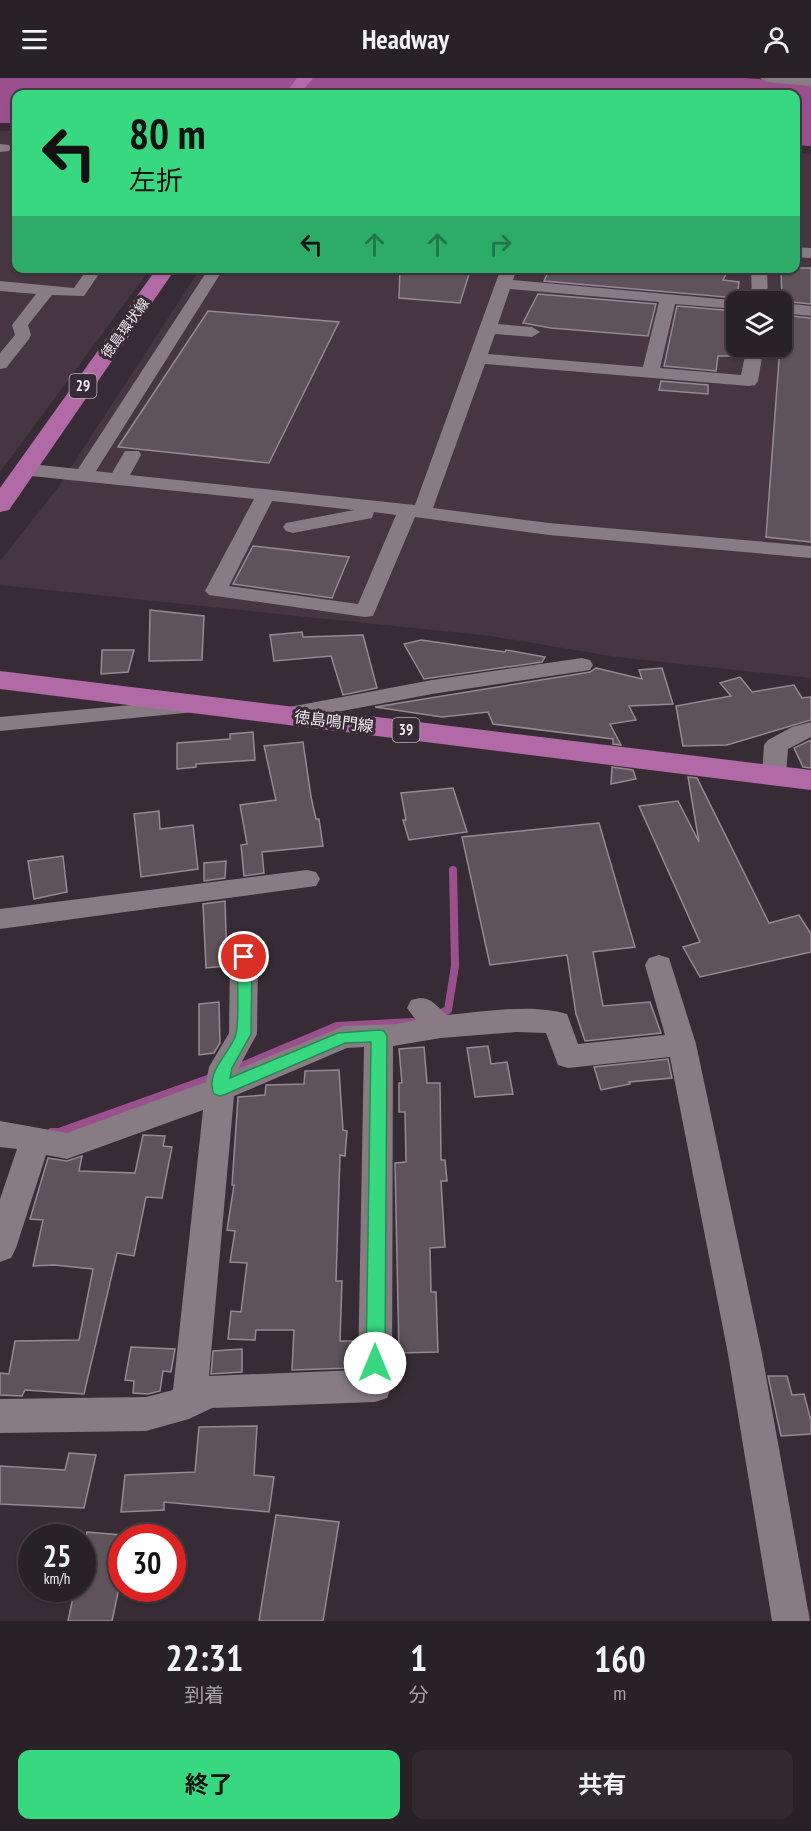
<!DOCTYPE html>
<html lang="ja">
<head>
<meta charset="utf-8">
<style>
	body { margin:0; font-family:"PT Sans Narrow","Noto Sans JP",sans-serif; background:#312930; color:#f1f3f6; height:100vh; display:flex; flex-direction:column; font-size:22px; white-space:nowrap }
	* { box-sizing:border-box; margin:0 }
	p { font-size:20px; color:#a5a3a8 }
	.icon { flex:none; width:33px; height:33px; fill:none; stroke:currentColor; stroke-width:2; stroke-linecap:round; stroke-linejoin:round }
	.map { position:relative; height:1543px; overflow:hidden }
	.panel { display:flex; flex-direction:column; background:#292128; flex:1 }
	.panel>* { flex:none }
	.hud { position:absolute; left:12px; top:12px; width:788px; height:183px; border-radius:12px; box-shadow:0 2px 4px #0004,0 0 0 2px #453e45; background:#38d880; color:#111; overflow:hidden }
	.buttons { position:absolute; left:726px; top:213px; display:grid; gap:12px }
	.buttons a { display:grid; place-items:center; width:66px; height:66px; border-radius:12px; background:#292128; box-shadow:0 2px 4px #0004,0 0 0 2px #453e45; font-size:30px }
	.speed { position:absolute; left:18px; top:1446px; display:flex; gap:12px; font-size:30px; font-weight:700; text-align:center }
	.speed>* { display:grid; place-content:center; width:78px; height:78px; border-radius:50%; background:#292128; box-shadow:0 2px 4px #0004,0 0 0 2px #453e45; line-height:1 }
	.speed small { font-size:15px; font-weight:400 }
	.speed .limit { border:9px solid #d22; background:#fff; color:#111 }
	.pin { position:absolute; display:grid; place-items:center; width:51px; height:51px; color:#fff; margin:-26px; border:3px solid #fff; border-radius:50%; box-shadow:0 2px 6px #0007 }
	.me { position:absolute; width:66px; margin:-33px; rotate:0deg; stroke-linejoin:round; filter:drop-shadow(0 0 4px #0008) }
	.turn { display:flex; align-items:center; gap:21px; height:126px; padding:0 18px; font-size:27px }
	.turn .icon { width:78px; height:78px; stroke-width:2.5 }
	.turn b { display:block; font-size:42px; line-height:51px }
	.lanes { display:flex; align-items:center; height:57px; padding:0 18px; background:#0003; justify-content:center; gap:30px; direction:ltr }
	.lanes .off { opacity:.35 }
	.eta { display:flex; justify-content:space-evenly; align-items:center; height:102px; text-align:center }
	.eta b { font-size:36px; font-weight:700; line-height:42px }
	.cta { display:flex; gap:12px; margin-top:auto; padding:12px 18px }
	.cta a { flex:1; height:69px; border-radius:12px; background:#38d880; color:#111; font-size:24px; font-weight:700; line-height:69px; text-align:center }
	.cta a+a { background:#312930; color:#f1f3f6 }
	header { display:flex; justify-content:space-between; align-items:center; height:78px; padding:0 18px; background:#292128; font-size:27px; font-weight:700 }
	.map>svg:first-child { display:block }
</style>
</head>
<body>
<header><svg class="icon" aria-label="menu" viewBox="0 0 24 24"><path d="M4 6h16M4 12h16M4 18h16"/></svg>Headway<svg class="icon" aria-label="person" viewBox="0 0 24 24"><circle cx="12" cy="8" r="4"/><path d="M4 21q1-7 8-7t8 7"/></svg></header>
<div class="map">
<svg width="811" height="1543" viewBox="0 0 811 1543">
	<rect width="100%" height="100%" fill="#372c35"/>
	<!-- built -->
	<g fill="#463642" fill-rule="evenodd">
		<path d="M0 53H16V190L150 191 0 394Z"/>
		<path d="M795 74 811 76V600L617 579 491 558 0 507V483L57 411 200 191 795 190ZM736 224H782V268H736Z"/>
	</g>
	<!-- water -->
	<path fill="#9b508e" d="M0 0H744L811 5V68L795 67V16H16V45H0Z"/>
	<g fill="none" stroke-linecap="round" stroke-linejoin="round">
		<!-- stream -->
		<g stroke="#9b508e" stroke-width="8">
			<path d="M435 938 448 932 455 888 453 792"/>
			<path d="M230 993 337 948 413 944"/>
			<path d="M52 1054H59L216 998"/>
		</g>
	</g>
	<!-- building -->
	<g fill="#5e525b" stroke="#958992" stroke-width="1.5">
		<path d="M400 190H471L460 225 399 220Z"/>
		<path d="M550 190H661L726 196 723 202 739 204 737 220 544 203Z"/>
		<path d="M781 190H811V226L782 223Z"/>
		<path d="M538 216 656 226 648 258 551 250 523 245Z"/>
		<path d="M677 228 735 233 730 278H718L716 293 664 288Z"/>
		<path d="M208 233 339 244 269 385 118 369Z"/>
		<path d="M782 237 811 240V464L766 459 780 268H782Z"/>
		<path d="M661 303 708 307V316L659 312Z"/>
		<path d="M253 468 349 479 332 520 233 506Z"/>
		<path d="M150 532 204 538 202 582 149 583Z"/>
		<path d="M302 554 303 559 363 557 377 610 343 617 331 578 274 583 270 557Z"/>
		<path d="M421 562 505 574 506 572 545 579 542 584 424 601 404 566Z"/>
		<path d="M102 572H134L128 594 101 596Z"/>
		<path d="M596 590 642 601 639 592 662 590 673 626 629 628 636 642 610 646 621 667 613 666V661L493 646 488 634 442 639 375 629 590 594Z"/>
		<path d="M740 599 752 614 794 607 802 620 811 619V642L727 667 683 668 676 628 731 618 720 605Z"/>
		<path d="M253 654 255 682 196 686V689L177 691V665L230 661V656Z"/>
		<path d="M811 662V690L803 689 794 670Z"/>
		<path d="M303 664 311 719 316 741H319L323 768 262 774 264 795 244 798 241 767 247 766 240 727 276 722 264 668Z"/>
		<path d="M612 689 633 692 636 701 611 706Z"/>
		<path d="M688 699 697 700 769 845 799 837 811 856V874L700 899 683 869 700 864 639 728 678 723 699 764Z"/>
		<path d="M453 710 467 754 409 762 403 742H406L401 715Z"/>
		<path d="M159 733 160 751 193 747 198 791 141 799 134 736Z"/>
		<path d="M599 745 635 869 593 874 603 928 650 924 661 955 585 963 576 936 567 877 490 887 462 759Z"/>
		<path d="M63 778 67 814 34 821 28 783Z"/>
		<path d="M226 783 225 800 204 803V785Z"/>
		<path d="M225 823 227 888 206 890 203 826Z"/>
		<path d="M219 924 220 965 214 975 199 977V926Z"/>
		<path d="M488 968 491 986 507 984 513 1016 475 1019 467 970Z"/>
		<path d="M424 969 427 1005H440L441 1082H445L447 1103H441L445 1169 430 1170 431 1214H436L438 1274 399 1275 395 1085 406 1084 405 1034H399V1005H402L399 971Z"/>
		<path d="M668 981 672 1000 629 1004 630 1006 601 1012 594 989Z"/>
		<path d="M339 992 343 1052 347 1053 345 1078 340 1077 336 1203H342L340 1263H352V1290L292 1292 294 1252H256L255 1262 228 1261 231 1233 241 1234 247 1185 230 1184 235 1153 227 1152 234 1107H232L238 1019 265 1017 266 1007 304 1006 305 993Z"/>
		<path d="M143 1057 165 1058 163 1068 172 1069 162 1120 146 1119 134 1178 117 1175 84 1316 25 1312 22 1318 0 1317V1295L9 1296 15 1263 79 1262 93 1191 54 1187 33 1188 43 1142 30 1141 48 1080 67 1083 82 1078 79 1093 135 1095Z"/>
		<path d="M131 1269 175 1271 171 1294 163 1293 160 1313 148 1316 133 1315 134 1303 125 1302Z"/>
		<path d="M242 1271V1294L211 1296 213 1273Z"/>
		<path d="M768 1298H787L792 1317 804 1316 811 1343V1356L781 1358Z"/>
		<path d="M257 1348 254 1397 274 1399 269 1434 164 1424V1432L121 1434 125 1397 195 1394 199 1349Z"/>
		<path d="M69 1375 96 1377 84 1430 0 1426V1388L65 1392Z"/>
		<path d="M276 1437 339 1444 323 1543H259Z"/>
		<path d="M87 1454 122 1457V1496L112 1543H68L75 1510H82V1476Z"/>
	</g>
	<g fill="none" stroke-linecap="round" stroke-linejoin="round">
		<!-- minor -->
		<g fill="#877b84" fill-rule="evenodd">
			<path d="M760 0H811V8L766 4Z"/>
			<path d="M0 66 9 67 11 70 9 73 0 74Z"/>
			<path d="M795 169 811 170V180L795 179Z"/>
			<path d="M88 190H103L84 218 52 217 28 247 31 257 29 261 6 290 0 291V275L15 257 12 247 36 216 0 213V203L74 210Z"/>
			<path d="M209 190H224L96 393 112 395 125 373H139L141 377 130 397 415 427 501 190H517L513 202 742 223 736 224V231L675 226 660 290 741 297 747 268H764L758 303 755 307 749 308 485 286 433 430 549 445 811 468V480L549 457 415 439 373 538 365 539 209 517 205 513 254 421 31 398 24 396 21 392 24 388 31 386 78 391ZM510 211 659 224 643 289 488 276 495 256 532 259 540 254 532 249 498 246ZM272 423 354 432 286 445 283 449 286 453 293 455 372 440 374 434 396 437 358 526 229 508Z"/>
			<path d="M751 190H767L768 224H752Z"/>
			<path d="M782 225 811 228V238L782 235Z"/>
			<path d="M582 580 590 582 593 587 590 592 432 616 284 644 276 642 272 637 276 632 284 630 432 602Z"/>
			<path d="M197 621 205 623 209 628 205 633 0 653V639Z"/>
			<path d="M811 644V659L788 671 786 697 783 703 774 705 765 703 762 697 764 667 768 662 792 649Z"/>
			<path d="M307 792 316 794 320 801 316 808 0 851V831Z"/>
			<path d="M244 869 254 872 258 879 257 956 238 991 344 948 397 946 416 942 407 930 411 922C430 916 434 926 447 937 485 934 531 925 567 936L578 966 665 957 645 887 649 880 659 877 669 880 696 966 762 1276 810 1543H772L728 1276 670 979 568 990 558 987 546 955 516 954 441 960 393 968 392 1308 387 1320 375 1324 212 1330 189 1341 146 1353 0 1355V1321L146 1319 173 1312 203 1032 67 1081 46 1077 16 1170 11 1180 0 1184V1121L17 1071 0 1069V1043L67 1055 206 1004 209 989 229 955 230 879 234 872ZM364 969 358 1292 209 1298 234 1018 347 970Z"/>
		</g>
		<!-- major -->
		<g fill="#b26aa6" fill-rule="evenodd">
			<path d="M297 0H313L300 16H285Z"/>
			<path d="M157 190H176L9 432 0 434V410Z"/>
			<path d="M0 593 811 692V712L0 611Z"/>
		</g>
	</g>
	<!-- route -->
	<path fill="#38d880" stroke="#248c53" stroke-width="1.5" d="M244 874 249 876 252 879 251 956 232 990 230 1000 338 955 379 952 384 953 387 958 385 1285 382 1291 375 1293 369 1291 366 1285 371 964 345 965 226 1016 220 1018 214 1016C204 995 231 974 236 956 240 939 237 898 237 879L239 876Z"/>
	<g text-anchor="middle" stroke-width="6" stroke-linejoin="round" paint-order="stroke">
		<!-- far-street labels -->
		<g font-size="14" fill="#f2ebf0" stroke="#372c35">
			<text transform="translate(125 250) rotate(-54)" y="5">徳島環状線</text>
		</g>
		<!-- shield labels -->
		<g fill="#372c35" stroke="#bab2b8" stroke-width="1.5">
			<rect x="69.5" y="296" width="27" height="24" rx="4.5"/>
			<rect x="392.5" y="640" width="27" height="24" rx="4.5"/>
		</g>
		<g font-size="15" font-weight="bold" fill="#f2ebf0">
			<text x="83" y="313">29</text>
			<text x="406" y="657">39</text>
		</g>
		<!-- street labels -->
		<g font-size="16" fill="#f2ebf0" stroke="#372c35">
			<text transform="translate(334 643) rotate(7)" y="6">徳島鳴門線</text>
		</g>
	</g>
</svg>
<div class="buttons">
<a><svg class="icon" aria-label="layers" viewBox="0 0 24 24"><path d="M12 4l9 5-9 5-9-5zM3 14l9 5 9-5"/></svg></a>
</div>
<div class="speed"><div>25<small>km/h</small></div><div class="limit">30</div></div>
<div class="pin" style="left:244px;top:879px;background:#d93025"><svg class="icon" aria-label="arrive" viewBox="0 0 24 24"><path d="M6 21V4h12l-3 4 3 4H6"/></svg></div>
<svg class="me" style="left:375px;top:1285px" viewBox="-20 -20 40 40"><circle r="19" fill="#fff"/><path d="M0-13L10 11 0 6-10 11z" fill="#38d880"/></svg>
<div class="hud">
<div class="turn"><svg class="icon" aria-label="left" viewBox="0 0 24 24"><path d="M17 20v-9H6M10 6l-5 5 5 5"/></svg><div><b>80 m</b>左折</div></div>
<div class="lanes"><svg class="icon" aria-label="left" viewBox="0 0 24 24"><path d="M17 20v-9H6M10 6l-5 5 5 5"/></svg><svg class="icon off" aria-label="ahead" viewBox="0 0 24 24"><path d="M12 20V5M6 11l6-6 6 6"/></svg><svg class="icon off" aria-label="ahead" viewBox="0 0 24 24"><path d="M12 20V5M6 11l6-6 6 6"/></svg><svg class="icon off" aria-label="right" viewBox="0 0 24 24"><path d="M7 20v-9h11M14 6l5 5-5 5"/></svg></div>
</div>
</div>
<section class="panel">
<div class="eta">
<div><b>22:31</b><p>到着</p></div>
<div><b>1</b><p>分</p></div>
<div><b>160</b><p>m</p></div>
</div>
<div class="cta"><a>終了</a><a>共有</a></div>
</section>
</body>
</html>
